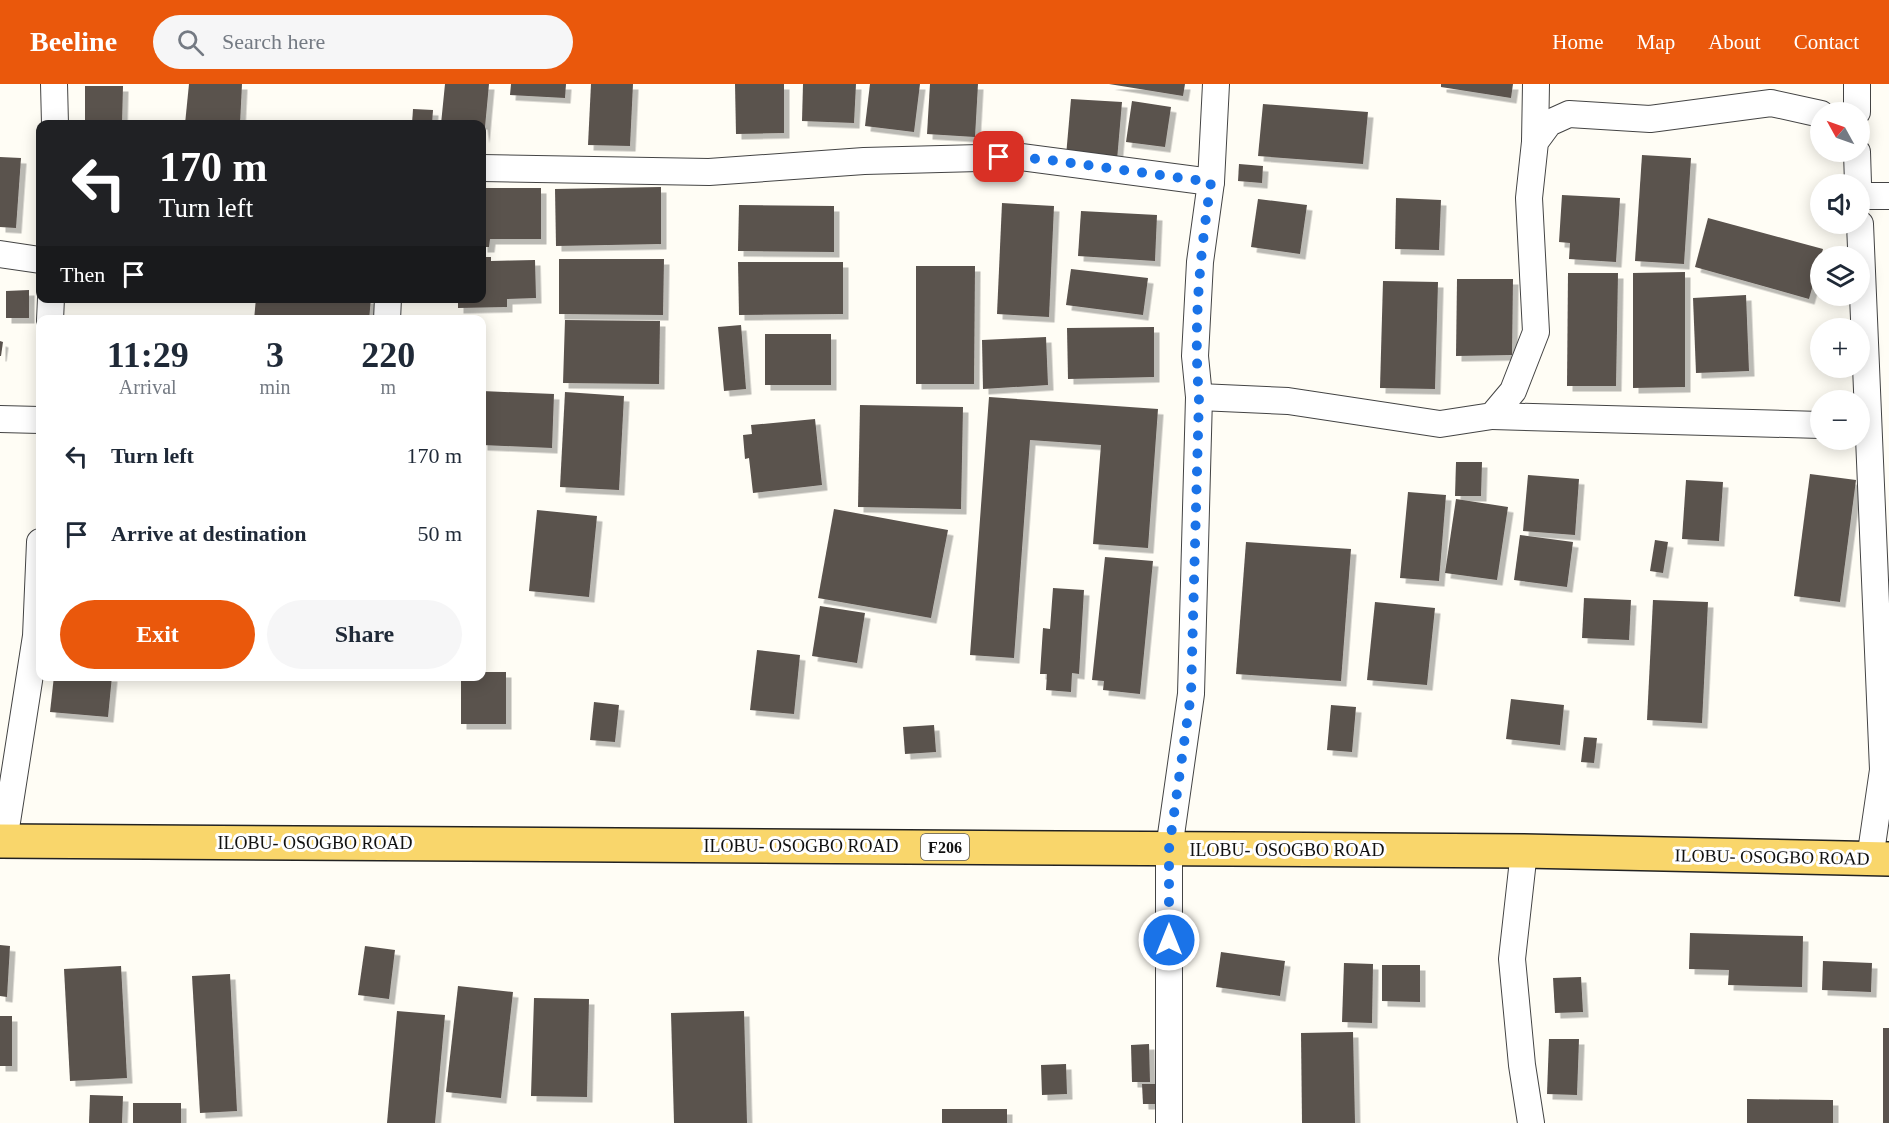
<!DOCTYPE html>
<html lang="en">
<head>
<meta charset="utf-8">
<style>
	body { margin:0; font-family:"Times New Roman",serif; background:#f6f6f7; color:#1f2937; height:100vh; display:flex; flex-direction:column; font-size:22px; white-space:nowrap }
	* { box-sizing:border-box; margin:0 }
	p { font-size:20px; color:#747a83 }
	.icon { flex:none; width:33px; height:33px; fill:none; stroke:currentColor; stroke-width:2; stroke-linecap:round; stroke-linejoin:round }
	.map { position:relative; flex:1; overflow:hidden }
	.drawer { position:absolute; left:36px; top:231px; width:450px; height:366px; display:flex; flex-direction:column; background:#fff; border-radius:12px; box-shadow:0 3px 15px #0003 }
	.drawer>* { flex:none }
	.banner { position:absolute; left:36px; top:36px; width:450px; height:183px; border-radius:12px; box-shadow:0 3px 15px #0003; background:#202124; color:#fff; overflow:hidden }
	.needle { width:39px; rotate:310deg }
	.buttons { position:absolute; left:1810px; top:18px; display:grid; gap:12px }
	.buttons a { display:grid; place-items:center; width:60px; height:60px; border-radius:50%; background:#fff; box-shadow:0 3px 15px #0003; font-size:30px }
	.pin { position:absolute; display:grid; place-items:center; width:51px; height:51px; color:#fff; margin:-26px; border-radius:12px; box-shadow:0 3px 9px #0006 }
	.me { position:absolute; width:66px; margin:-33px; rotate:0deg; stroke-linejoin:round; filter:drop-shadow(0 0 4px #0008) }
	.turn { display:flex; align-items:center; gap:21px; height:126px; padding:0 24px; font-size:27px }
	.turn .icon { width:78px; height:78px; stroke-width:2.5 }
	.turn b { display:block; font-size:42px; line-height:51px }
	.then { display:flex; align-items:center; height:57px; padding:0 24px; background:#0003; gap:12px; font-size:22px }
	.eta { display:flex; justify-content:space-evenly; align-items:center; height:102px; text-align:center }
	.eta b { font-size:36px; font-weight:800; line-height:42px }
	.cta { display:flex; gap:12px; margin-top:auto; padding:12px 24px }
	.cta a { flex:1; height:69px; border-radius:36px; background:#ea580c; color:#fff; font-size:24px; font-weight:800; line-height:69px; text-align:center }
	.cta a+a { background:#f6f6f7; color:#1f2937 }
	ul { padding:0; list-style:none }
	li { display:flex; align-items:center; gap:18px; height:78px; padding:0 24px }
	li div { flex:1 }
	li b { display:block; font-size:22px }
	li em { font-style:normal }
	header { display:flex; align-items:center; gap:36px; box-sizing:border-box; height:84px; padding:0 30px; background:#ea580c; color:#fff }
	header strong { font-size:28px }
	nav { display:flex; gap:33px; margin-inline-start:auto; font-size:21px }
	.search { width:420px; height:54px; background:#f6f6f7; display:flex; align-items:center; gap:15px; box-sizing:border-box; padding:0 21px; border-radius:33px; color:#747a83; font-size:22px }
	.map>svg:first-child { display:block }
</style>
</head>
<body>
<header>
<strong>Beeline</strong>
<div class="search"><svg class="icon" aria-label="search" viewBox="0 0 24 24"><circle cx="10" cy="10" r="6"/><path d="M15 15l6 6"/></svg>Search here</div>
<nav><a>Home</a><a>Map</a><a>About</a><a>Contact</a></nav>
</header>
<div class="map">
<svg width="1889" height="1039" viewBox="0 0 1889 1039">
	<defs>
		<filter id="shadow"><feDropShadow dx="5.5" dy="5.5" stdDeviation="0" flood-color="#0004"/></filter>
	</defs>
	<rect width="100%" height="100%" fill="#fffdf5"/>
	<!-- building -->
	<g fill="#5a524d" filter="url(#shadow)">
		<path d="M189 0H242L240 40H185Z"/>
		<path d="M445 0H489L484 54 482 40H441Z"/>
		<path d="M511 0H566L565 14 510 11Z"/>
		<path d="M591 0H633L630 62 588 61Z"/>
		<path d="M735 0H784V49L736 50Z"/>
		<path d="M803 0H856L854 39 802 37Z"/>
		<path d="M870 0H920L914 48 865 42Z"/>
		<path d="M930 0H978L975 53 927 50Z"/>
		<path d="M1109 0H1185L1183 12Z"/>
		<path d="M1441 0H1513L1511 14 1441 3Z"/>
		<path d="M85 2H123L122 40H85Z"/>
		<path d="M1071 15 1122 18 1117 76 1066 72Z"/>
		<path d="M1132 17 1171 23 1165 63 1126 58Z"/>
		<path d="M1263 20 1368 28 1363 80 1258 72Z"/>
		<path d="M413 25 433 26 432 40H412Z"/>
		<path d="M1642 71 1691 74 1684 180 1635 177Z"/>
		<path d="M0 73 21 74 16 144 0 143Z"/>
		<path d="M1239 80 1263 82 1262 99 1238 97Z"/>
		<path d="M661 103V160L556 162 555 105Z"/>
		<path d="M482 104H541V155H490L489 163H482Z"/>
		<path d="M1562 111 1620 114 1616 178 1569 175 1570 159 1559 158Z"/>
		<path d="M1396 114 1441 116 1439 166 1395 165Z"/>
		<path d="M1258 115 1307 121 1300 170 1251 163Z"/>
		<path d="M1002 119 1054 122 1049 233 997 230Z"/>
		<path d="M739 121 834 122V168L738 167Z"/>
		<path d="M1081 127 1157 131 1155 177 1078 172Z"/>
		<path d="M1708 134 1823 165 1809 215 1695 183Z"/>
		<path d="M482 173H491V177L535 176 536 214 507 215V223L458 224V214H482Z"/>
		<path d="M559 175H664L663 231 559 230Z"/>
		<path d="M738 178H843V230L739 231Z"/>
		<path d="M916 182H975L974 300H916Z"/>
		<path d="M1071 185 1148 194 1143 231 1066 221Z"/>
		<path d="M1685 188V303L1633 304V189Z"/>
		<path d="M1568 189H1618L1616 302H1567Z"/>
		<path d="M1457 195H1513L1512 271 1456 272Z"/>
		<path d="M1383 197 1438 198 1435 305 1380 304Z"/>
		<path d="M29 206V234H6V207Z"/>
		<path d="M1746 211 1749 287 1696 289 1693 214Z"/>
		<path d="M256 214H371L369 236H254Z"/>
		<path d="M565 236 660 237 659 300 563 299Z"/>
		<path d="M741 241 746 305 724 307 718 243Z"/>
		<path d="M1154 243V293L1068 295 1067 244Z"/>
		<rect x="765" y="250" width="66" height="51"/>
		<path d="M1046 253 1048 301 983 305 982 256Z"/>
		<path d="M0 257 3 258 1 272H0Z"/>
		<path d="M482 307 554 310 552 364 482 361Z"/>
		<path d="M565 308 624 312 619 406 560 403Z"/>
		<path d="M989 313 1158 325 1148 464 1093 460 1101 361 1030 356 1014 574 970 571Z"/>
		<path d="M860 321 963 323 961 425 858 423Z"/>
		<path d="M815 335 822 401 753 409 749 374 745 375 743 351 752 350 751 341Z"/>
		<path d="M1456 378H1482L1481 412H1455Z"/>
		<path d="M1810 390 1856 396 1840 518 1794 512Z"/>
		<path d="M1528 391 1579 395 1575 451 1523 447Z"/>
		<path d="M1686 396 1723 398 1719 457 1682 455Z"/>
		<path d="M1408 408 1446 411 1439 497 1400 494Z"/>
		<path d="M1456 415 1508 423 1497 496 1445 489Z"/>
		<path d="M834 425 948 446 931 534 818 514Z"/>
		<path d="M537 426 597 432 589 513 529 507Z"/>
		<path d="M1520 451 1573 458 1567 503 1514 496Z"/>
		<path d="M1655 456 1668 458 1663 489 1650 487Z"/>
		<path d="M1246 458 1351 465 1341 597 1236 590Z"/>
		<path d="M1105 473 1153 477 1140 610 1103 606 1104 597 1092 596Z"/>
		<path d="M1053 504 1084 506 1079 590 1072 589 1071 608 1046 606 1047 590H1040L1043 544 1050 545Z"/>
		<path d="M1584 514 1631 516 1629 556 1582 554Z"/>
		<path d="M1653 516 1708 518 1702 639 1647 636Z"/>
		<path d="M1375 518 1435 524 1427 601 1367 596Z"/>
		<path d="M820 522 865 529 857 579 812 572Z"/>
		<path d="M757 566 800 571 794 630 750 626Z"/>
		<path d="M482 588H506V640H461V592H482Z"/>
		<path d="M54 592H112L108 633 50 628Z"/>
		<path d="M1511 615 1564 621 1560 661 1506 655Z"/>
		<path d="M594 618 619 621 615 658 590 656Z"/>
		<path d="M1331 621 1356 623 1352 668 1327 666Z"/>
		<path d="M934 641 936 668 905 670 903 643Z"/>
		<path d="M1584 653 1597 654 1594 679 1581 678Z"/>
		<path d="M1690 849 1803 852 1802 903 1728 901 1729 886 1689 885Z"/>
		<path d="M0 861 10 862 7 913 0 912Z"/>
		<path d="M365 862 395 866 389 915 358 911Z"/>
		<path d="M1221 868 1285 877 1280 912 1216 903Z"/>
		<path d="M1823 877 1872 879 1871 908 1822 906Z"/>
		<path d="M1344 879 1373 880 1372 939 1342 938Z"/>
		<path d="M1382 881H1420V918L1382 917Z"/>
		<path d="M121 882 127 994 70 997 64 885Z"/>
		<path d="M230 890 237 1027 200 1029 192 892Z"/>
		<path d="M1581 893 1583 928 1555 929 1553 894Z"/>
		<path d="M458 902 513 908 501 1014 446 1008Z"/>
		<path d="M534 914 589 915 587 1013 531 1012Z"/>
		<path d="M397 927 445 931 435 1039H387Z"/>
		<path d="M744 927 747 1039H674L671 929Z"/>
		<rect x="0" y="932" width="12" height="50"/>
		<rect x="1883" y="944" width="6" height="95"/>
		<path d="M1353 948 1355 1039H1302L1301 949Z"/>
		<path d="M1549 955H1579L1577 1011 1547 1010Z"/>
		<path d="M1149 960 1150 998H1132L1131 961Z"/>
		<path d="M1066 980 1067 1010 1042 1011 1041 981Z"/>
		<path d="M1142 1000H1158L1159 1020H1143Z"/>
		<path d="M90 1011 123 1012 122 1039H89Z"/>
		<path d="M1747 1015 1833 1016V1039H1747Z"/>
		<rect x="133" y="1019" width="48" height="20"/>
		<rect x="942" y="1025" width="65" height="14"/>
	</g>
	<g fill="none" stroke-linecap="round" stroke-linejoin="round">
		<!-- street casing -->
		<g stroke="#444" stroke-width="28">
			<g id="street">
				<path d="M54 0 55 40"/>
				<path d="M1857 28V0"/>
				<path d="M1535 58 1536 0"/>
				<path d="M1857 68 1858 100"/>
				<path d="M482 84 709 88 864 77 1021 73 1211 98"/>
				<path d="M1860 112H1889"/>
				<path d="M1860 140 1883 686 1870 775"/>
				<path d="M0 170 40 176"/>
				<path d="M50 236 51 214"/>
				<path d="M387 236 388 214"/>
				<path d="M1199 313 1288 317 1440 340 1492 332 1513 307 1536 248 1529 114 1535 58 1549 39 1569 30 1650 35 1771 19 1821 30"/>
				<path d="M1492 332 1821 341"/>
				<path d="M0 335 40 336"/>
				<path d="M4 757 36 552 40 458"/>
				<path d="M1524 767 1512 875 1522 981 1531 1039"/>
				<path d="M1169 1039V765L1191 610 1199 313 1195 272 1200 178 1211 98 1216 0"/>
			</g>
		</g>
		<!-- primary casing -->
		<g stroke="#222" stroke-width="36">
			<path id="primary" d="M0 757 1524 767 1889 775"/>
		</g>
		<!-- street -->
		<use href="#street" stroke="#fff" stroke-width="26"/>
		<!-- primary -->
		<use href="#primary" stroke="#f9d66b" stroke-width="33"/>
	</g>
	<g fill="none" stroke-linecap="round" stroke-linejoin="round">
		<!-- route -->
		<path stroke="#1a73e8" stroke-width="10" stroke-dasharray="0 18" d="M999 73 1042 75 1211 98C1200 170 1193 241 1199 313L1191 610 1169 765V856"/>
	</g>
	<g text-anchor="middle" stroke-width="6" stroke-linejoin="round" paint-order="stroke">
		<!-- shield labels -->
		<rect fill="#fff" stroke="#585858" stroke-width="1.5" x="921" y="750" width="48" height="26" rx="4.5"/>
		<g font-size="16" font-weight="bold" fill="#111">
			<text x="945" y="769">F206</text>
		</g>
		<!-- street labels -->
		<g font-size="18" fill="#111" stroke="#fff">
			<text x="315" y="765">ILOBU- OSOGBO ROAD</text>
			<text x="801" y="768">ILOBU- OSOGBO ROAD</text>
			<text x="1287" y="772">ILOBU- OSOGBO ROAD</text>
			<text transform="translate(1772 773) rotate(1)" y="6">ILOBU- OSOGBO ROAD</text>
		</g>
	</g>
</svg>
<div class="buttons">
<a><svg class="needle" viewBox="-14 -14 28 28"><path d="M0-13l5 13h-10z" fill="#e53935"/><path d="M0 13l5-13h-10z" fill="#747a83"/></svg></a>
<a><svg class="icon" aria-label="sound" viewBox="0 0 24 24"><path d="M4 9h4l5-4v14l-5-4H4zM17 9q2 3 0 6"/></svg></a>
<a><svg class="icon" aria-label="layers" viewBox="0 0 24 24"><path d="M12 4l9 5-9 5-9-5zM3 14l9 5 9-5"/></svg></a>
<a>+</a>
<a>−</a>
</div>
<div class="pin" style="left:999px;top:73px;background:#d93025"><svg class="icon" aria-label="arrive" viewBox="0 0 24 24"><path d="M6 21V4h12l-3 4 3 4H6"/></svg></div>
<svg class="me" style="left:1169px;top:856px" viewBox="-20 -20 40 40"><circle r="17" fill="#1a73e8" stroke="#fff" stroke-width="3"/><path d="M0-11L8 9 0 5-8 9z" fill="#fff"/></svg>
<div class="banner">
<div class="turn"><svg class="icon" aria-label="left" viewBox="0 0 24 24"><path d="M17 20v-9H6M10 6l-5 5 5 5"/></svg><div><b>170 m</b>Turn left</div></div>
<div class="then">Then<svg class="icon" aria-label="arrive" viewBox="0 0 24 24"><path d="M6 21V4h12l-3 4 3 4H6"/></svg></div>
</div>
<section class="drawer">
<div class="eta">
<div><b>11:29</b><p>Arrival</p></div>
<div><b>3</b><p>min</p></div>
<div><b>220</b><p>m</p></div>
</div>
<ul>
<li><svg class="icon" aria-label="left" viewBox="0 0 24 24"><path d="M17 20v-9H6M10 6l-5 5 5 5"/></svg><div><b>Turn left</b></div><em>170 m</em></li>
<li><svg class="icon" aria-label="arrive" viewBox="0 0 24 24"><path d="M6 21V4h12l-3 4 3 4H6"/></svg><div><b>Arrive at destination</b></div><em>50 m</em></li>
</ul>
<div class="cta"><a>Exit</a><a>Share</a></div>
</section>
</div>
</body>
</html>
